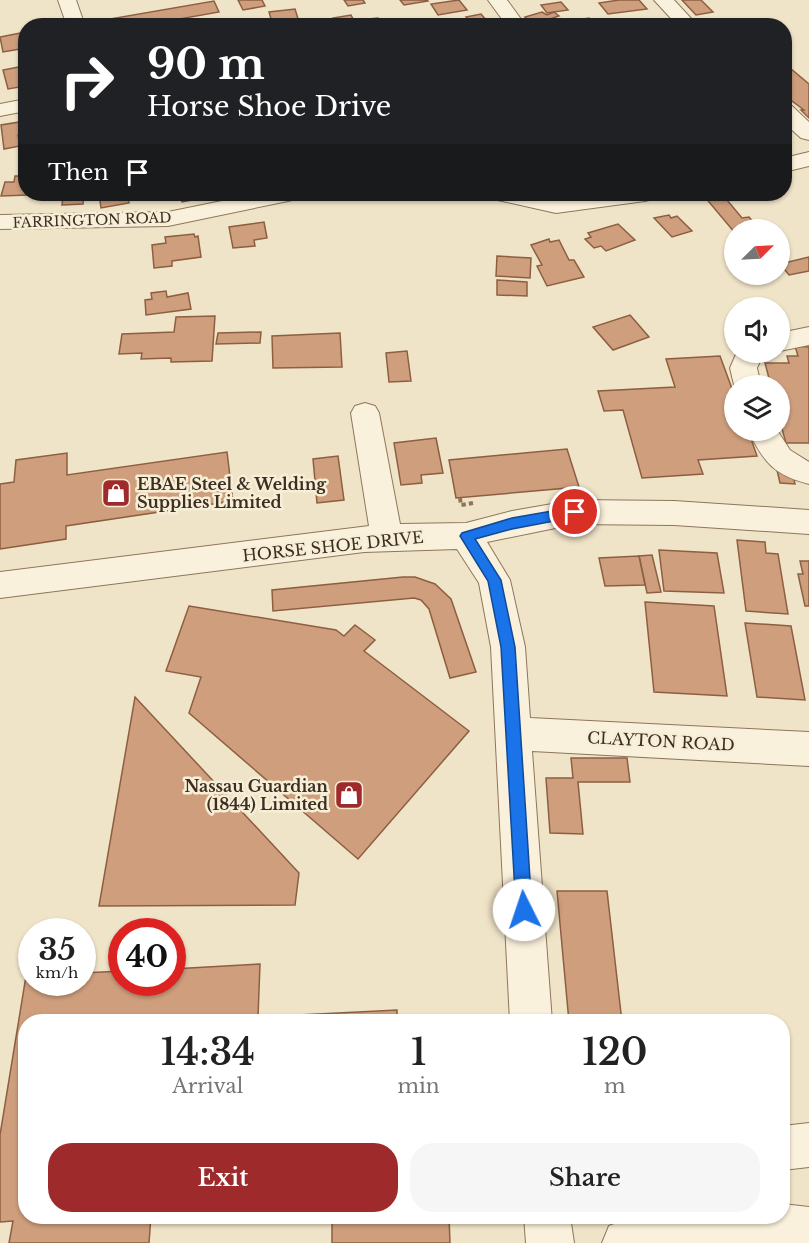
<!DOCTYPE html>
<html lang="en">
<head>
<meta charset="utf-8">
<style>
	body { margin:0; font-family:"Libre Baskerville",serif; background:#f6f6f6; color:#222; height:100vh; display:flex; flex-direction:column; font-size:22px; white-space:nowrap }
	* { box-sizing:border-box; margin:0 }
	p { font-size:20px; color:#767676 }
	.icon { flex:none; width:33px; height:33px; fill:none; stroke:currentColor; stroke-width:2; stroke-linecap:round; stroke-linejoin:round }
	.map { position:relative; flex:1; overflow:hidden }
	.sheet { position:absolute; left:18px; top:1014px; width:772px; height:210px; display:flex; flex-direction:column; background:#fff; border-radius:24px; box-shadow:0 2px 4px #0004 }
	.sheet>* { flex:none }
	.hud { position:absolute; left:18px; top:18px; width:774px; height:183px; border-radius:24px; box-shadow:0 2px 4px #0004; background:#202124; color:#fff; overflow:hidden }
	.needle { width:39px; rotate:66deg }
	.tools { position:absolute; left:724px; top:219px; display:grid; gap:12px }
	.tools a { display:grid; place-items:center; width:66px; height:66px; border-radius:50%; background:#fff; box-shadow:0 2px 4px #0004; font-size:30px }
	.speed { position:absolute; left:18px; top:918px; display:flex; gap:12px; font-size:30px; font-weight:700; text-align:center }
	.speed>* { display:grid; place-content:center; width:78px; height:78px; border-radius:50%; background:#fff; box-shadow:0 2px 4px #0004; line-height:1 }
	.speed small { font-size:15px; font-weight:400 }
	.speed .limit { border:9px solid #d22; background:#fff; color:#111 }
	.pin { position:absolute; display:grid; place-items:center; width:51px; height:51px; color:#fff; margin:-26px; border:3px solid #fff; border-radius:50%; box-shadow:0 2px 6px #0007 }
	.me { position:absolute; width:66px; margin:-33px; rotate:356deg; stroke-linejoin:round; filter:drop-shadow(0 0 4px #0008) }
	.turn { display:flex; align-items:center; gap:21px; height:126px; padding:0 30px; font-size:27px }
	.turn .icon { width:78px; height:78px; stroke-width:2.5 }
	.turn b { display:block; font-size:42px; line-height:51px }
	.then { display:flex; align-items:center; height:57px; padding:0 30px; background:#0003; gap:12px; font-size:22px }
	.eta { display:flex; justify-content:space-evenly; align-items:center; height:102px; text-align:center }
	.eta b { font-size:36px; font-weight:600; line-height:42px }
	.cta { display:flex; gap:12px; margin-top:auto; padding:12px 30px }
	.cta a { flex:1; height:69px; border-radius:24px; background:#9e2a2b; color:#fff; font-size:24px; font-weight:600; line-height:69px; text-align:center }
	.cta a+a { background:#f6f6f6; color:#222 }
	.map>svg:first-child { display:block }
</style>
</head>
<body>
<div class="map">
<svg width="809" height="1243" viewBox="0 0 809 1243">
	<rect width="100%" height="100%" fill="#f0e4c8"/>
	<!-- building -->
	<g fill="#cf9f7d" stroke="#8d5f41" stroke-width="1.5">
		<path d="M238 0H262L265 6 243 10Z"/>
		<path d="M344 0H363L365 3 348 6Z"/>
		<path d="M400 0H427L428 1 404 5Z"/>
		<path d="M459 0 467 10 438 15 431 4Z"/>
		<path d="M619 0H639L647 9 608 14 599 3Z"/>
		<path d="M682 0H701L713 12 696 15Z"/>
		<path d="M214 1 219 12 140 26H106L104 20Z"/>
		<path d="M561 2 568 10 547 13 541 5Z"/>
		<path d="M295 9 300 25 273 26 269 12Z"/>
		<path d="M542 12 547 15 554 12 559 16 534 24 525 17Z"/>
		<path d="M481 14 487 21 472 24 466 17Z"/>
		<path d="M351 15 355 23 338 25 333 18Z"/>
		<path d="M378 18 381 25 363 26 360 20Z"/>
		<path d="M589 18 595 26H576L572 21Z"/>
		<path d="M26 32V48L3 52 0 37Z"/>
		<path d="M784 63 809 84V118L801 110H804L784 95Z"/>
		<path d="M24 66 26 86 8 89 3 70Z"/>
		<path d="M26 121V134L18 135 20 146 4 149 1 125Z"/>
		<path d="M26 157V169L19 170V158Z"/>
		<path d="M15 176H26V194L29 195 1 196 5 182H14Z"/>
		<path d="M57 194H84L83 204 62 205 63 196 56 197Z"/>
		<path d="M99 194H128L129 203 101 208Z"/>
		<path d="M179 194H224L182 202Z"/>
		<path d="M714 194H729L733 199 727 200 742 218 749 217 760 230H735V233L704 196Z"/>
		<path d="M669 215 671 218 677 216 692 231 672 237 654 218Z"/>
		<path d="M264 222 267 238 254 240 255 246 233 248 229 227Z"/>
		<path d="M618 224 635 240 606 251 601 246 594 248 585 239 591 237 588 233Z"/>
		<path d="M194 234 195 237 198 236 201 257 172 261V266L154 268 152 245 166 243 165 237Z"/>
		<path d="M549 239 550 242 559 240 569 260H574L584 277 547 286 537 266 542 265 531 245Z"/>
		<path d="M497 256 531 258 530 278 496 276Z"/>
		<path d="M809 257V271L789 275 780 264Z"/>
		<path d="M497 280 527 282V296L497 295Z"/>
		<path d="M166 291 167 297 188 293 191 309 146 315 145 300 152 299 151 293Z"/>
		<path d="M630 315 649 337 613 350 593 327Z"/>
		<path d="M215 316 212 361 171 362V358L141 359 142 353 119 354 122 334 174 332 176 317Z"/>
		<path d="M261 332 260 343 216 344 218 333Z"/>
		<path d="M340 333 342 367 273 368 272 336Z"/>
		<path d="M795 346 809 347V443H786L780 422V386H771L765 363H789L787 356H798Z"/>
		<path d="M407 351 411 381 389 382 386 353Z"/>
		<path d="M720 356 735 397V430H748L757 456 698 460 703 474 642 478 623 410 604 411 598 391 675 387 666 359Z"/>
		<path d="M436 438 443 473 421 475 422 483 401 485 394 443Z"/>
		<path d="M567 449 579 487 456 498 449 460Z"/>
		<path d="M227 452 233 501 66 526V539L0 549V484L14 482 16 460 67 453V475Z"/>
		<path d="M338 456 344 500 317 503 313 459Z"/>
		<path d="M777 470 792 471 795 484 780 483Z"/>
		<path d="M737 540 765 542 766 553 778 554 788 614 746 611Z"/>
		<path d="M659 550 717 553 724 593 664 591Z"/>
		<path d="M652 555 661 592 647 593 639 556Z"/>
		<path d="M639 556 645 585 605 586 599 558Z"/>
		<path d="M800 561H809V606H805L798 574H803Z"/>
		<path d="M403 577H415L435 584 451 599 476 672 450 678 429 609 421 600 414 598 273 611 272 590Z"/>
		<path d="M645 602 714 606 727 696 654 692Z"/>
		<path d="M189 606 336 630 344 636 355 625 375 640 364 651 469 731 358 859 189 713 201 677 166 671Z"/>
		<path d="M745 623 791 626 805 700 757 697Z"/>
		<path d="M135 697 299 873 295 905 99 906Z"/>
		<path d="M571 758H627L630 782H578L583 834 550 833 546 778H573Z"/>
		<path d="M557 891H607L622 1022H569Z"/>
		<path d="M260 964 258 1017 397 1010V1022H26V1216H151L149 1243H9L13 1221 0 1222V1135L26 976 32 975V982H82V973L122 971V982H172V969Z"/>
		<path d="M332 1216H449L450 1243H332Z"/>
	</g>
	<g fill="none" stroke-linecap="round" stroke-linejoin="round">
		<!-- minor casing -->
		<g stroke="#8d765c" stroke-width="2">
			<g id="minor">
				<path d="M58 0H76L85 26H67Z"/>
				<path d="M488 0H507L526 26H507Z"/>
				<path d="M654 0H674L698 26H678Z"/>
				<path d="M26 99V111L0 116V104Z"/>
				<path d="M784 105 792 106 809 122V140L801 138 784 123Z"/>
				<path d="M809 152V166L784 172V158Z"/>
				<path d="M256 194H300L296 199 288 201 168 226 0 229V215L168 212Z"/>
				<path d="M490 194H532L556 199 604 194H657L653 199 645 201 556 213 493 199Z"/>
				<path d="M809 327V345L780 351V333Z"/>
				<path d="M737 352H764L757 368 761 386H735V389L730 368Z"/>
				<path d="M365 403 375 406 379 413 400 524 466 523 512 511 575 500 674 501 809 510V534L674 525 575 524 487 542 510 580 525 647 530 718 809 732V766L532 751 552 1022H510L491 647 479 583 457 549 364 552 0 598V572L369 526 351 413 355 406Z"/>
				<path d="M748 430H777L790 450 809 462V484C774 475 764 463 748 430Z"/>
				<path d="M809 1123V1167L783 1170V1126Z"/>
				<path d="M783 1204 809 1207V1243H602L609 1226C654 1208 733 1216 783 1216Z"/>
				<path d="M524 1216H570L574 1243H526Z"/>
			</g>
		</g>
		<!-- path -->
		<path stroke="#8d765c" stroke-width="4" stroke-dasharray="4.5 3" stroke-linecap="butt" d="M460 498 461 505 473 503"/>
		<!-- minor -->
		<use href="#minor" fill="#faf1dc" fill-rule="evenodd"/>
	</g>
	<!-- route -->
	<path fill="#1a73e8" stroke="#114b97" stroke-width="1.5" d="M575 507 582 512 580 516 512 529 475 539 501 580 515 647 532 910 530 916 524 919 518 916 516 910 501 647 488 581 460 536 462 533 512 518Z"/>
	<!-- icons -->
	<defs>
		<g id="shop-square" transform="scale(1.5)"><rect x="-9" y="-9" width="18" height="18" rx="4" fill="#9e2a2b" stroke="#f7eed8"/><path d="M-5-2.5h2.3a2.7 3.5 0 0 1 5.4 0H5L5.5 6h-11ZM-1.5-2.5h3a1.5 2.3 0 0 0-3 0Z" fill="#fff"/></g>
	</defs>
	<g fill-rule="evenodd">
		<use href="#shop-square" x="116" y="493"/>
		<use href="#shop-square" x="349" y="795"/>
	</g>
	<g text-anchor="middle" stroke-width="5" stroke-linejoin="round" paint-order="stroke">
		<!-- far-street labels -->
		<g font-size="14" fill="#3d2e20" stroke="#f7eed8">
			<text transform="translate(92 220) rotate(-2)" y="5">FARRINGTON ROAD</text>
		</g>
		<!-- poi labels -->
		<g font-size="16" font-weight="bold" fill="#3d2e20" stroke="#f7eed8" text-anchor="start">
			<text x="137" y="490">EBAE Steel &amp; Welding<tspan x="137" dy="18">Supplies Limited</tspan></text>
			<text x="328" y="792" text-anchor="end">Nassau Guardian<tspan x="328" dy="18">(1844) Limited</tspan></text>
		</g>
		<!-- street labels -->
		<g font-size="16" fill="#3d2e20" stroke="#f7eed8">
			<text transform="translate(333 546) rotate(-6)" y="6">HORSE SHOE DRIVE</text>
			<text transform="translate(661 741) rotate(3)" y="6">CLAYTON ROAD</text>
		</g>
	</g>
</svg>
<div class="tools">
<a><svg class="needle" viewBox="-14 -14 28 28"><path d="M0-13l5 13h-10z" fill="#e53935"/><path d="M0 13l5-13h-10z" fill="#767676"/></svg></a>
<a><svg class="icon" aria-label="sound" viewBox="0 0 24 24"><path d="M4 9h4l5-4v14l-5-4H4zM17 9q2 3 0 6"/></svg></a>
<a><svg class="icon" aria-label="layers" viewBox="0 0 24 24"><path d="M12 4l9 5-9 5-9-5zM3 14l9 5 9-5"/></svg></a>
</div>
<div class="speed"><div>35<small>km/h</small></div><div class="limit">40</div></div>
<div class="pin" style="left:575px;top:512px;background:#d93025"><svg class="icon" aria-label="arrive" viewBox="0 0 24 24"><path d="M6 21V4h12l-3 4 3 4H6"/></svg></div>
<svg class="me" style="left:524px;top:910px" viewBox="-20 -20 40 40"><circle r="19" fill="#fff"/><path d="M0-13L10 11 0 6-10 11z" fill="#1a73e8"/></svg>
<div class="hud">
<div class="turn"><svg class="icon" aria-label="right" viewBox="0 0 24 24"><path d="M7 20v-9h11M14 6l5 5-5 5"/></svg><div><b>90 m</b>Horse Shoe Drive</div></div>
<div class="then">Then<svg class="icon" aria-label="arrive" viewBox="0 0 24 24"><path d="M6 21V4h12l-3 4 3 4H6"/></svg></div>
</div>
<section class="sheet">
<div class="eta">
<div><b>14:34</b><p>Arrival</p></div>
<div><b>1</b><p>min</p></div>
<div><b>120</b><p>m</p></div>
</div>
<div class="cta"><a>Exit</a><a>Share</a></div>
</section>
</div>
</body>
</html>
